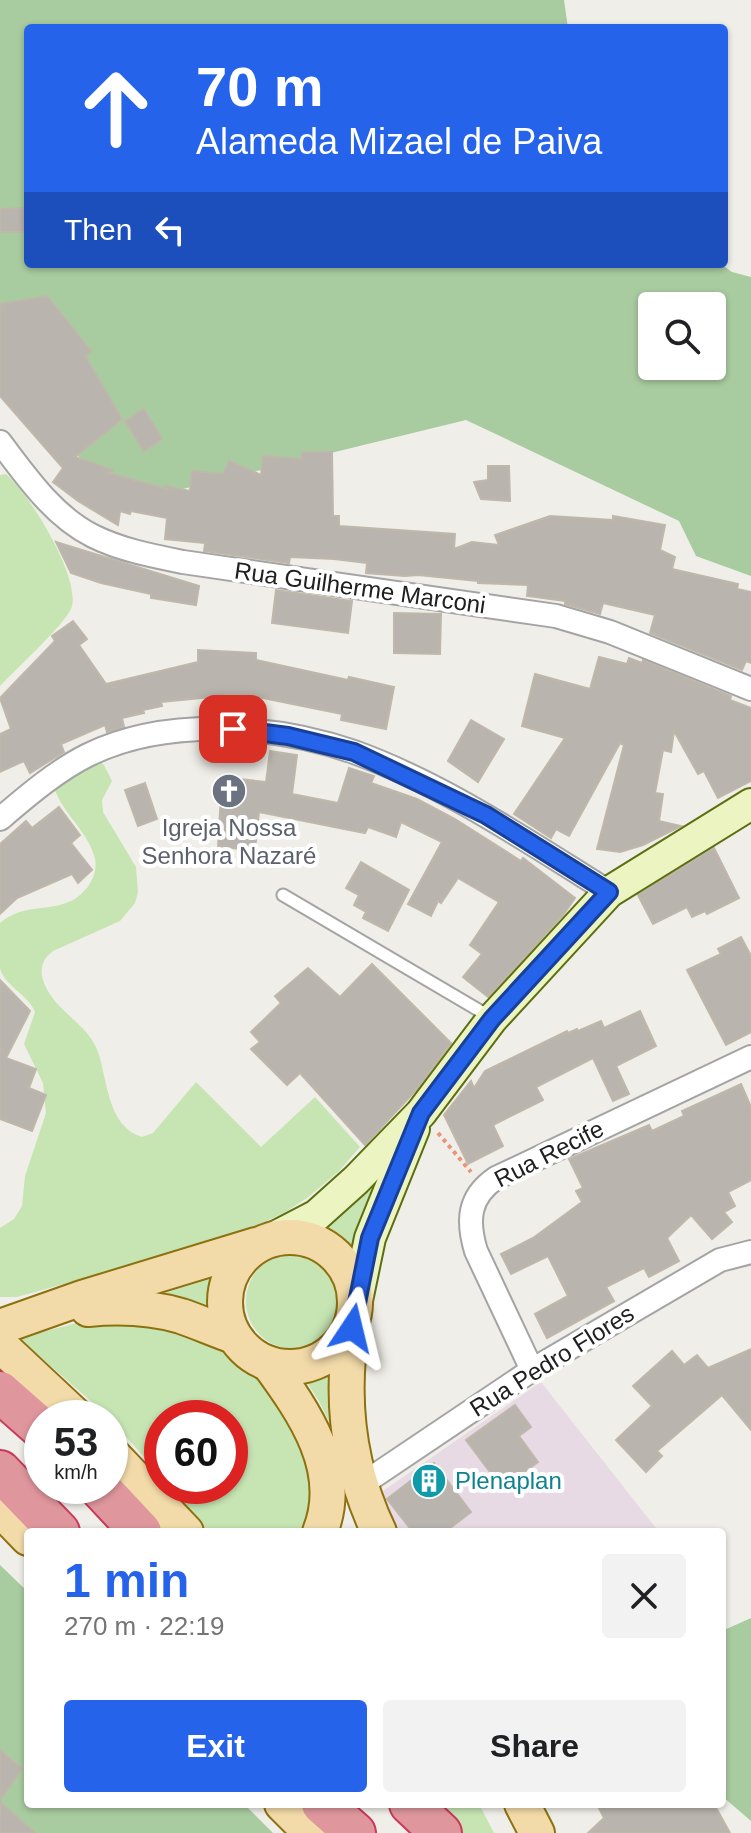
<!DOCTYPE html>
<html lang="en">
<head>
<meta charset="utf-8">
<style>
	body { margin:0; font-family:Arial,sans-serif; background:#f2f2f2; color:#202124; height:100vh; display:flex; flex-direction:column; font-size:30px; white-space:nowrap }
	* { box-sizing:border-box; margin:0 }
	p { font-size:26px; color:#757577 }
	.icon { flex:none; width:44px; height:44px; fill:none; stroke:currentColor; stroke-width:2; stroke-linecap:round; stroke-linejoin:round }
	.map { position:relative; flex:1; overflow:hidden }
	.details { position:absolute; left:24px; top:1528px; width:702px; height:280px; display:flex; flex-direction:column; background:#fff; border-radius:8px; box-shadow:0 2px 6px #0004 }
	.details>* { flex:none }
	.guide { position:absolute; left:24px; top:24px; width:704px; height:244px; border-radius:8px; box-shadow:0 2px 6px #0004; background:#2563eb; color:#fff; overflow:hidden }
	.tools { position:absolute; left:638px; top:292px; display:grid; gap:16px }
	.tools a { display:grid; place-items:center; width:88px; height:88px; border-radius:8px; background:#fff; box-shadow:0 2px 6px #0004; font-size:40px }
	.speed { position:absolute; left:24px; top:1400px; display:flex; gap:16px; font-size:40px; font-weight:700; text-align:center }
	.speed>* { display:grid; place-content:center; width:104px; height:104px; border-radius:50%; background:#fff; box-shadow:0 2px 6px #0004; line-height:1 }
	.speed small { font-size:20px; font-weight:400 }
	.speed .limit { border:12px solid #d22; background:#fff; color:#111 }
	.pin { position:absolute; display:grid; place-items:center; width:68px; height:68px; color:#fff; margin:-34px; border-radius:16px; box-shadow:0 4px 12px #0006 }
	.me { position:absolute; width:88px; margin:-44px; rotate:10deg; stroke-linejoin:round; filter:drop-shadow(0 0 6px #0008) }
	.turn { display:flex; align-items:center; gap:28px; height:168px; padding:0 40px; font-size:36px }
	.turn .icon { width:104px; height:104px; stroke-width:2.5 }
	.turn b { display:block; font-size:56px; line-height:68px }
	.then { display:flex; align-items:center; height:76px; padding:0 40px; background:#0003; gap:16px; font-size:30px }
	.round { display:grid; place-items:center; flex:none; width:84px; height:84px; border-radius:8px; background:#f2f2f2 }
	.head { display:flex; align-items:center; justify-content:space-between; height:136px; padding:0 40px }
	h1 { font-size:48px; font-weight:700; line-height:60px; color:#2563eb }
	.primary-button { display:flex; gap:16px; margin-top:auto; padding:16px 40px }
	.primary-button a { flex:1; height:92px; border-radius:8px; background:#2563eb; color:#fff; font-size:32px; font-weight:700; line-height:92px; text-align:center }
	.primary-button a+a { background:#f2f2f2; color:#202124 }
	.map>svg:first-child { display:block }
</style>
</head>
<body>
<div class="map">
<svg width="751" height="1833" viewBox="0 0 751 1833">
	<rect width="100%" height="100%" fill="#f0eee8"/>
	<!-- industrial -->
	<path fill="#e8dae4" d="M541 1382 659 1532H398L380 1493Z"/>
	<!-- grass -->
	<g fill="#c6e5b3">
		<path d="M6 474C29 493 83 581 71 609 63 626 15 670 0 686V475Z"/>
		<path d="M98 760 104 765 112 781 102 800 103 812 136 867 138 892 135 903 120 921 53 951C42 959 39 970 44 983 55 1012 88 1023 98 1052 108 1081 107 1126 142 1137L153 1133 196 1082 261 1147 315 1097 360 1147 338 1172 307 1198 284 1213 228 1238 17 1297H0V1228L14 1219 22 1206 25 1176 46 1113 43 1083 24 1044 35 1012C28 994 4 986 0 968 0 954 0 937 0 923 24 903 48 912 71 901 88 892 100 873 94 855 86 830 63 813 55 790L60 782Z"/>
		<path d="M376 1181 355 1257 347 1246 320 1229Z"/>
		<circle cx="294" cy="1301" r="48"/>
		<path d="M222 1275 218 1310 165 1293Z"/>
		<path d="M141 1320 216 1342 236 1354 272 1391 316 1473 313 1532H209L169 1486H230V1418H162V1478L110 1418 19 1338 77 1323Z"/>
		<path d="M331 1367 338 1440 319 1401 302 1375Z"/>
		<path d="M432 1804H479L494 1833H459Z"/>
	</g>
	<!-- forest -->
	<g fill="#a9cba0" fill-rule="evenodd">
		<path d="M0 0H564L568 28H28V264H721L732 272 751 277V576L696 556 679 521 466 420 154 496 101 474 70 450 0 356ZM652 306H712V366H652Z"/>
		<path d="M0 1565 28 1592V1804H244L273 1833H0Z"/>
		<path d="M751 1618V1821L722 1796V1631Z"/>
	</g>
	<!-- building -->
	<g fill="#b9b4ad" stroke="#c0b7ab" stroke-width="2">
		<path d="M28 208V232H0V209Z"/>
		<path d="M47 296 91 351 85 356 122 419 75 457 113 470 108 473 167 489 165 486 190 491 192 471 223 474 229 461 261 475 263 456 302 459V452H332L333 516H339V526L455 534 454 549 472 542 499 545 495 535 550 516 613 520V516L665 525 660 550 675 557 672 569 738 584 737 589 751 592V663L746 661 742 670 650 633 655 615 603 603 600 614 565 604V601L527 596 528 585 478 583V581L418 575 405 576 366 573 367 563 334 559 290 557 289 563 204 551 205 543 165 539 167 518 131 511 130 514 120 511 118 525 78 501 53 482 63 468 0 396V304Z"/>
		<path d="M144 409 162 439 144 451 125 421Z"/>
		<path d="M488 466H509L510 501 481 499 474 482 488 480Z"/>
		<path d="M56 542 199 586 196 605 151 598V594L101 583 71 573Z"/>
		<path d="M276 590 352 601 348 633 272 623Z"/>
		<path d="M394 613 441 614 440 654 394 653Z"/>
		<path d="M73 621 87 639 79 645 106 684 198 662V650L256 653V660L348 680 349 677 394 687 386 729 341 720 342 714 253 696 232 695 161 702 162 706 143 710 144 713 122 718 124 727 107 732 105 725 61 744 64 752 30 773 24 761 0 772V734L11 729 0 698 55 641 52 636Z"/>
		<path d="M599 657 627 664 629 658 642 663 643 660 731 696 730 700 751 708V781L718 798 704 771 698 774 674 731 671 752 663 750 655 793 663 794 659 821 681 826 643 845 620 852 597 849 624 745 620 743 569 836 556 829 551 838 514 814 565 738 522 726 535 674 590 689Z"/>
		<path d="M471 720 504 739 478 782 448 761Z"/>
		<path d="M270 751 297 755 292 794 338 803 349 768 374 776 371 783 417 799 455 819 521 861 523 858 575 898 564 914 488 997 463 977 482 954 470 945 499 902 458 878 441 903 438 901 431 916 408 904 442 842 401 822 396 837 368 827 365 833 259 812 255 850 218 847 222 777 266 782Z"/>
		<path d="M145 783 157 819 138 826 125 790Z"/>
		<path d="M59 807 80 835 71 843 92 870 78 883 72 874 17 898 0 914V844L26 821 32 828Z"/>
		<path d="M714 848 739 898 707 914 705 911 692 917 687 907 653 924 638 895Z"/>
		<path d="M361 862 409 890 388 931 363 918 366 912 354 905 359 895 346 888Z"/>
		<path d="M741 937 751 956V1032L726 1045 687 970 721 954 718 949Z"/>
		<path d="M372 964 451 1043 416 1090 365 1145 300 1073 287 1085 251 1049 260 1042 251 1032 281 1003 275 996 308 968 340 997Z"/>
		<path d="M0 980 30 1011 6 1058 36 1069 29 1088 46 1095 32 1131 0 1119Z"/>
		<path d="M640 1011 656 1046 616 1066 629 1094 613 1101 593 1058 536 1087 543 1100 493 1125 503 1146 468 1164 444 1115 471 1081 474 1088 485 1071 567 1031 568 1033 577 1029 578 1031 601 1021 604 1028Z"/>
		<path d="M741 1084 751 1107V1180L728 1192 735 1206 724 1212 732 1222 712 1239 691 1215 667 1238 679 1261 649 1277 644 1268 606 1287 614 1301 547 1338 535 1314 568 1296 548 1256 511 1274 501 1254 533 1238 582 1202 576 1191 583 1188 569 1159 649 1125 652 1131 684 1116 682 1111Z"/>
		<path d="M751 1349V1430L722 1395 657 1451 662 1456 646 1472 616 1440 652 1406 633 1386 672 1351 684 1365 697 1355 708 1368Z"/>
		<path d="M515 1405 531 1427 519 1436 538 1462 502 1488 466 1440Z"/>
		<path d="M434 1463 471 1512 445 1532H413L387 1499Z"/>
		<path d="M0 1750 22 1769 0 1800Z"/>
		<path d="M0 1802 35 1833H0Z"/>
		<path d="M597 1804H714L730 1833H588L604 1818Z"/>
	</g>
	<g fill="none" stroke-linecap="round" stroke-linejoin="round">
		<!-- lane casing -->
		<g stroke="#a4a4a4" stroke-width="15">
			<path id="lane" d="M283 895 492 1018"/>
		</g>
		<!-- street casing -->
		<g stroke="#a4a4a4" stroke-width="26">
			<g id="street">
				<path d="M0 442C26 476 53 516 93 536 121 550 153 556 183 562L556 616 610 632 751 689"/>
				<path d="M0 819C27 796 56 771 88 755 165 717 274 724 354 752 445 785 527 841 609 892"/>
				<path d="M532 1370 476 1251C467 1221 468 1197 496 1178L751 1057"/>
				<path d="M361 1485 532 1370 720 1260 751 1252"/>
			</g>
		</g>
		<!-- secondary casing -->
		<g stroke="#5b6f10" stroke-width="34">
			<g id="secondary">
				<path d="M267 1241 317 1215 356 1180 421 1113 492 1019 609 892 751 804"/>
				<path d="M355 1310 370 1238 414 1129"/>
			</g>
		</g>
		<!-- primary casing -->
		<g stroke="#8e710f" stroke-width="38">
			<g id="primary">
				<circle cx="290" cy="1302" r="65"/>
				<path d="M88 1309C120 1306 150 1307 181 1316 199 1322 216 1330 234 1336"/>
				<path d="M352 1326C340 1397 348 1467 379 1532"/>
				<path d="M0 1327 82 1298 256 1245"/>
				<path d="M0 1345 78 1418"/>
				<path d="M269 1364C304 1412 345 1470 320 1532"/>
				<path d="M110 1452 186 1532"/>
				<path d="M0 1509 28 1538"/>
				<path d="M282 1804 311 1833"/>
				<path d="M522 1804 537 1833"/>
			</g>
		</g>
		<!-- highway casing -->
		<g stroke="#cb385b" stroke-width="44">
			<g id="highway">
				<path d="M0 1392 42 1429"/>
				<path d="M0 1471 59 1532"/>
				<path d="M98 1486 141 1532"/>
				<path d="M322 1804 355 1833"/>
				<path d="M410 1804 441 1833"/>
			</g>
		</g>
		<!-- path -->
		<path stroke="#ed937b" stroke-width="4" stroke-dasharray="4 4" stroke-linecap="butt" d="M438 1133 471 1172"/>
		<!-- lane -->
		<use href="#lane" stroke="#fff" stroke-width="11"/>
		<!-- street -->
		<use href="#street" stroke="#fff" stroke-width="22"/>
		<!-- secondary -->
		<use href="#secondary" stroke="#ecf4c1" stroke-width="30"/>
		<!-- primary -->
		<use href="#primary" stroke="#f3dba9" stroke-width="34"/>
		<!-- highway -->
		<use href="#highway" stroke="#df979d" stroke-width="40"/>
	</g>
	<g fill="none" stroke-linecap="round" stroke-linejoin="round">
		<!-- route casing -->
		<g stroke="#184099" stroke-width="20">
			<path id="route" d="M233 729 288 736 354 752 486 815 609 892 492 1019 421 1113 370 1238 352 1328"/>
		</g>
		<!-- route -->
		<use href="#route" stroke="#2563eb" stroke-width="14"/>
	</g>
	<!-- icons -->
	<defs>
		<g id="church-disc" transform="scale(1.8)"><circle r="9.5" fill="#6b7280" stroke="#fff"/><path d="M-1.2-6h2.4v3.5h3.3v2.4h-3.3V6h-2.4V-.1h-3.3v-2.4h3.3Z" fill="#fff"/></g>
		<g id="building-disc" transform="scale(1.8)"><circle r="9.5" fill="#0f9aa8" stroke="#fff"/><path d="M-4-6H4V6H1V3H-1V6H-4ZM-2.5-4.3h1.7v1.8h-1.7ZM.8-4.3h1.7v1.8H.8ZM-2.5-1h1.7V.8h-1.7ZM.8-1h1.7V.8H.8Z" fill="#fff"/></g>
	</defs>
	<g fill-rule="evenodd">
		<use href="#church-disc" x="229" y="791"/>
		<use href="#building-disc" x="429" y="1481"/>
	</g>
	<g text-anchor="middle" stroke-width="8" stroke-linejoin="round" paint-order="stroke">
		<!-- street labels -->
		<g font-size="24" fill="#202020" stroke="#fff">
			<text transform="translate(360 588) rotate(8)" y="8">Rua Guilherme Marconi</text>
			<text transform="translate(549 1154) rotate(-27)" y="8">Rua Recife</text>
			<text transform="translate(552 1361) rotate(-32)" y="8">Rua Pedro Flores</text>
		</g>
		<!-- worship labels -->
		<g font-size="24" fill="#5b616d" stroke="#fff">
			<text x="229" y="836">Igreja Nossa<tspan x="229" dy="28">Senhora Nazaré</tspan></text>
		</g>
		<!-- culture labels -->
		<g font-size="24" fill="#0d838f" stroke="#fff" text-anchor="start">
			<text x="455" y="1489">Plenaplan</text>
		</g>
	</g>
</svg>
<div class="tools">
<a><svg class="icon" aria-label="search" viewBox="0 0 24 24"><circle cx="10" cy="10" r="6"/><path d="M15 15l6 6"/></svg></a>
</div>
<div class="speed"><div>53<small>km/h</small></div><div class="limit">60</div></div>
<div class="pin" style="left:233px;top:729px;background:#d93025"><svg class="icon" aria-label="arrive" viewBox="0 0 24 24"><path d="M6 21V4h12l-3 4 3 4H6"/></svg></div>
<svg class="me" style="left:352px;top:1328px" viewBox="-20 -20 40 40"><path d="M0-17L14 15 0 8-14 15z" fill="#2563eb" stroke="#fff" stroke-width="4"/></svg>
<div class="guide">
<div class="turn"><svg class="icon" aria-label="ahead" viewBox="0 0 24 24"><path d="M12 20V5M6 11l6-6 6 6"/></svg><div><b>70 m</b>Alameda Mizael de Paiva</div></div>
<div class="then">Then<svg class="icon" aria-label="left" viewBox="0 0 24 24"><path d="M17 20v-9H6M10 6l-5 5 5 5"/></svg></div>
</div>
<section class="details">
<div class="head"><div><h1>1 min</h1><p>270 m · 22:19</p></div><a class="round"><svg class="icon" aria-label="close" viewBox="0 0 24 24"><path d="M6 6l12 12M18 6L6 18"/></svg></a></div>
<div class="primary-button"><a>Exit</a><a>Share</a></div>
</section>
</div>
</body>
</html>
